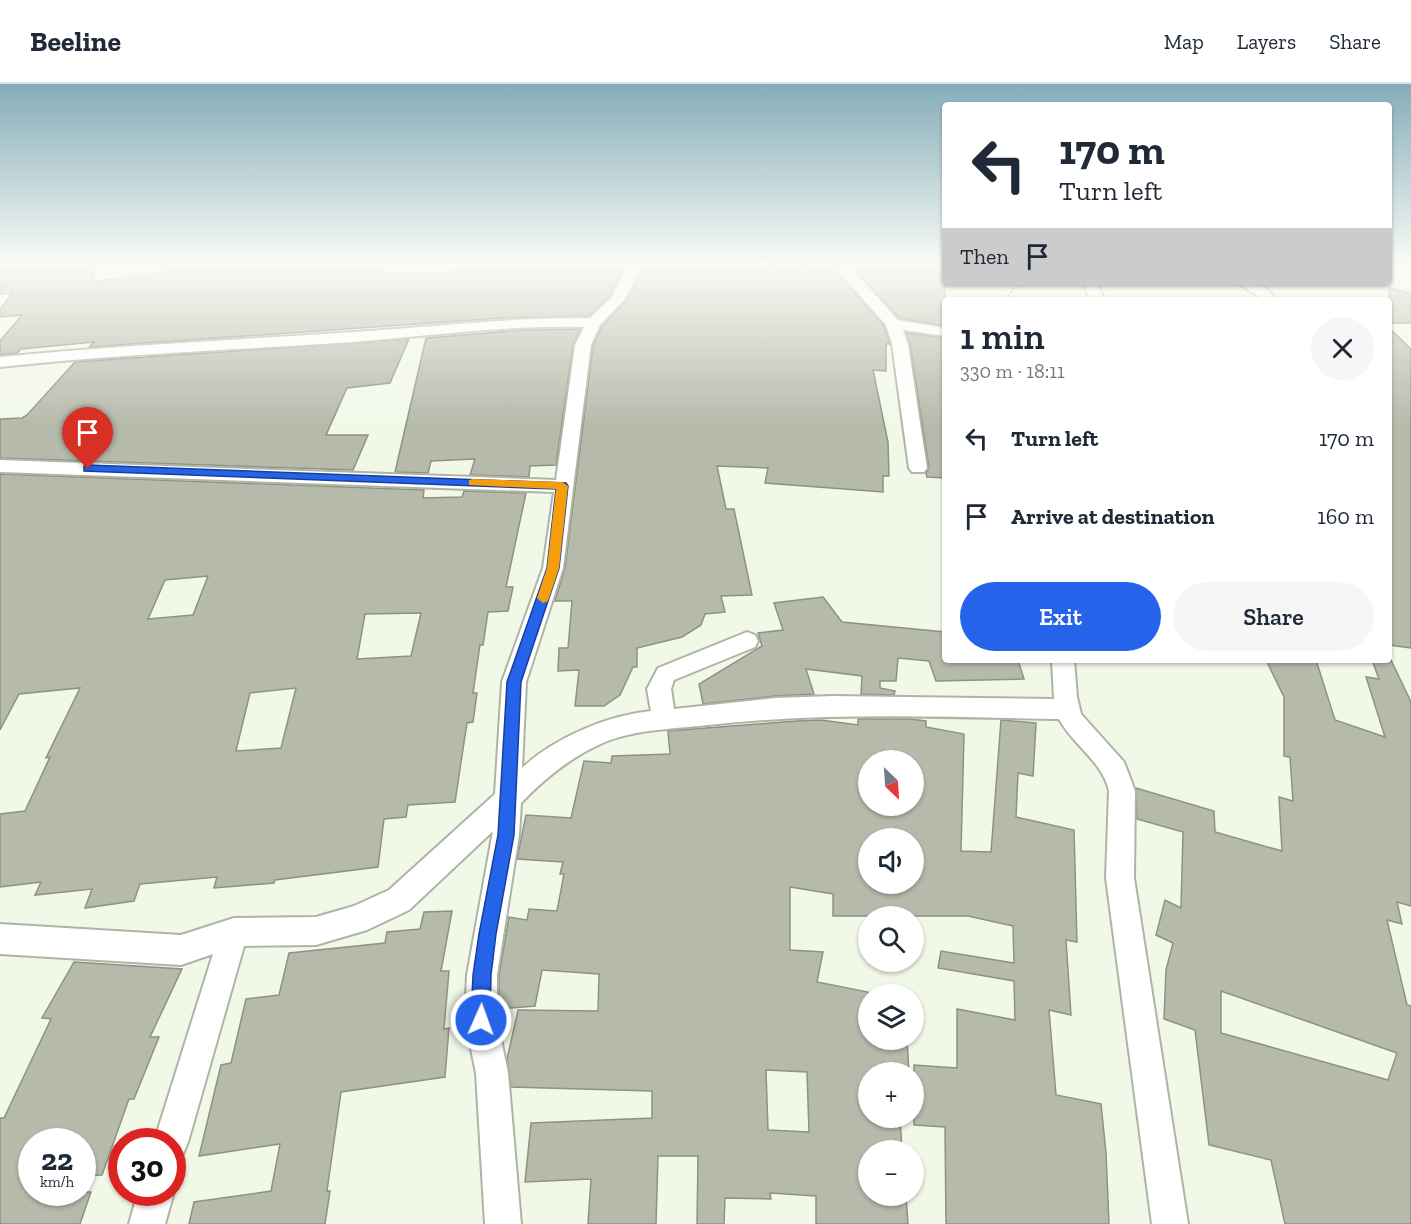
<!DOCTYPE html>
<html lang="en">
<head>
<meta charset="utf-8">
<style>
	body { margin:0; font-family:"Zilla Slab",serif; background:#f6f6f7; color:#1f2937; height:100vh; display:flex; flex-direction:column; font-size:22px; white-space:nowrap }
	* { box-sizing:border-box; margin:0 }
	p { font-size:20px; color:#747a83 }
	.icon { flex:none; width:33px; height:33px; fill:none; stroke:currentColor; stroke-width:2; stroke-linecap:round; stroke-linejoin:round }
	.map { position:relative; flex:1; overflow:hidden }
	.drawer { position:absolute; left:942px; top:213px; width:450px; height:366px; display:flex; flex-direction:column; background:#fff; border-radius:6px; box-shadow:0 2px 4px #0004 }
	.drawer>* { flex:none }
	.guide { position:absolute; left:942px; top:18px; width:450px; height:183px; border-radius:6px; box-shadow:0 2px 4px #0004; background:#fff; color:#1f2937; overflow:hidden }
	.needle { width:39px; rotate:155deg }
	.fabs { position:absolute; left:858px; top:666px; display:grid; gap:12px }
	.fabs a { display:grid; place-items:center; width:66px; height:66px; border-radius:50%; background:#fff; box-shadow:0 2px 4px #0004; font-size:30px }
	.speed { position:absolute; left:18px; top:1044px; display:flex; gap:12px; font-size:30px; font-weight:700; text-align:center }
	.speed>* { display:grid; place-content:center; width:78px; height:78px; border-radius:50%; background:#fff; box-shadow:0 2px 4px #0004; line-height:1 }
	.speed small { font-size:15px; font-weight:400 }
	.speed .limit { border:9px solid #d22; background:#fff; color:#111 }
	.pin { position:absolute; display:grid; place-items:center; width:51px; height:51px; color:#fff; margin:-62px -26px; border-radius:50% 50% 50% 0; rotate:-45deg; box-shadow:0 0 6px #0007 }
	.pin .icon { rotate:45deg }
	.me { position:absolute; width:66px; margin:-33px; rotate:2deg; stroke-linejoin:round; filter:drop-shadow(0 0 4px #0008) }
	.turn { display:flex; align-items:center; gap:21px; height:126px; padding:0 18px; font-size:27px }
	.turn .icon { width:78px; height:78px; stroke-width:2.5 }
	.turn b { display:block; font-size:42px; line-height:51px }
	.then { display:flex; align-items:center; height:57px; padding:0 18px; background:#0003; gap:12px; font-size:22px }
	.round { display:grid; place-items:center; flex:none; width:63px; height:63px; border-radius:32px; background:#f6f6f7 }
	.summary { display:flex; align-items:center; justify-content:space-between; height:102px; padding:0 18px }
	h1 { font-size:36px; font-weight:600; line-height:45px }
	.cta { display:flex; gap:12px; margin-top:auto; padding:12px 18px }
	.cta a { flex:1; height:69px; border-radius:36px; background:#2563eb; color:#fff; font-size:24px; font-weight:600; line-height:69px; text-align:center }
	.cta a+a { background:#f6f6f7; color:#1f2937 }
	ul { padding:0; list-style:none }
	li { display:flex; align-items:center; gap:18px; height:78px; padding:0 18px }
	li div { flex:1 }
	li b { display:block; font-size:22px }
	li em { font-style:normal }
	header { display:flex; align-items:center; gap:36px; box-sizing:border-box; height:84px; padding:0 30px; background:#fff; border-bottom:2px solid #e0e1e3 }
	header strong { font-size:28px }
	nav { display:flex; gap:33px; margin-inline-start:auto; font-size:21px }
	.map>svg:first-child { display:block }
</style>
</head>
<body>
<header>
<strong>Beeline</strong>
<nav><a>Map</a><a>Layers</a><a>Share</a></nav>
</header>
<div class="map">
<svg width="1411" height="1140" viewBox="0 0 1411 1140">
	<rect width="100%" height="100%" fill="#f2f8e8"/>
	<!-- building -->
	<g fill="#b5baab" stroke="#8d9284" stroke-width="1.5" fill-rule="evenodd">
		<path d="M0 181H93L94 197 162 189 168 181H388L385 190 456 187 458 181H625L610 212 589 232 501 234 89 263 94 258 21 265 17 269 0 271V257L22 231 0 233V226L12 209 0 210Z"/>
		<path d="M644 181H771V183L831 181 884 242 890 260H886V287L873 286 888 358 889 392H883V408L765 399 768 384 717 382 726 425H734L752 511 721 512 725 528 705 530 701 541 682 553 637 564V583H633L620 611 604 622H575L579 586 558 587 559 564H568L572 517H555L565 484 593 262 602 242 627 216Z"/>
		<path d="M851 181H945V242L899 234Z"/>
		<path d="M1389 204 1411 209V239H1389Z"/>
		<path d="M1389 244 1411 265V564L1389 561Z"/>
		<path d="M580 245 573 261 556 381 530 382 529 393 470 391 475 375 431 377 428 389 395 388 426 254 526 246Z"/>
		<path d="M906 249 945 254V394L927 393 926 389 929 384 910 260Z"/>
		<path d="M409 255 390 299 347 304 326 351H368L353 386 0 374V335L22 334 27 331 75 278Z"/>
		<path d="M0 390 424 406 423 414 462 413 464 407 526 409 506 503H513L508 527 488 528 483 561H480L473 609H477L473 638 467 639 455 718 408 721 406 733 384 735 378 783 275 796 274 799 214 804 217 793 140 800 134 817 85 824 92 805 35 811 41 798 0 803V730L25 727 50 673 46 674 80 604 19 610 0 646ZM208 492 193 531 148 535 165 496ZM421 529 411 572 357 575 365 530ZM296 604 281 664 236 667 250 609Z"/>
		<path d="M823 513 842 538 945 548V576H1018L1024 595 936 597 929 577 898 574 896 597H880V604L895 607 894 611 861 610 862 592 806 585 814 610 775 612 703 620 699 600 762 562 758 549 783 546 774 519Z"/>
		<path d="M1266 576H1316L1335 636 1385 653 1366 593 1379 595 1372 576H1391L1411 618V822L1397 818 1402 840 1387 836 1407 921 1411 922V1140H1285L1271 1076 1209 1061 1195 946 1164 935 1166 886 1173 859 1156 851 1165 816 1181 824 1183 748 1137 735 1136 704 1214 727 1215 748 1282 767 1279 713 1293 717 1290 673 1284 672V613ZM1221 907 1397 969 1388 996 1221 949Z"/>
		<path d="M858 635H910L926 637V643L964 650 961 767 991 768 1001 636 1036 639 1033 692 1018 689 1016 733 1074 746 1077 858 1066 856 1071 931 1049 926 1056 1011 1101 1020 1106 1069 1109 1140H946L945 1043 914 1041V981L957 984V925L1015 936 1014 897 938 884 941 867 1014 879 1013 842 968 832H833V810L790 803V866L823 868 817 898 868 908V956H907L909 988H868V1034H900L902 1066H868V1112H906L908 1140H816V1112L770 1109 771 1115 725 1114 724 1140H697L698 1072H658L656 1140H588L591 1095 525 1098 531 1039 652 1034V1007L511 1003 507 975 518 926 598 927 599 890 542 886 535 922 499 925V891L509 833 527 836 529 825 557 827 564 790H560L563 778 517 775 526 731 571 734 584 677 611 679 612 672 670 670 668 647 796 637 821 636 858 641ZM868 676H914V722H868ZM868 754H914V800H868ZM766 986 807 988 809 1048 768 1046Z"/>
		<path d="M452 827 441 887H449L444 945 449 944 445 993 341 1008 327 1107H330L325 1140H189L194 1118 271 1107 280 1060 199 1072 221 981 231 979 246 915 279 911 289 869 385 859 387 848 420 845 424 828Z"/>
		<path d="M74 878 182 885 150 953H159L134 1015H129L102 1091 82 1092V1058H32V1108H91L80 1140H0V1034H4L51 935 42 934Z"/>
	</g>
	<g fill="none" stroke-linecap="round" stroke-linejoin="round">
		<!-- street casing -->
		<g stroke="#afb4a5" stroke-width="4">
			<g id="street">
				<path d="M628 181H642L625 215 600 241 591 261 563 484 526 598 522 684C554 654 608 631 651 627L647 605 658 584 747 548 755 551 758 557 755 563 674 596 671 605 674 625 775 614 833 612 1054 615 1052 576H1074L1077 613 1081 630 1124 678 1135 707 1134 794 1188 1140H1152L1106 794 1109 707C1103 678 1073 661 1059 635 942 633 825 628 708 641 674 645 637 645 605 658 572 672 545 694 521 719L519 751 497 891V936L508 989 521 1140H485L476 989 465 936 467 891 493 747 409 826 367 846 316 861 244 862 188 1058 183 1070 172 1074V1058H154L213 870 181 881 0 870V840L181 851 234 834 316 833 354 822 389 806 495 710 502 598 543 484 554 408 0 388V376L556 396 575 261 584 243C507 241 430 252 353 258 235 266 118 270 0 283V273C118 261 236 256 354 248 433 243 511 233 590 234L612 213Z"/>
				<path d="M833 181H848L898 236 945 244V252L903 246 908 260 927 384 924 388H912L909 384 892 260 886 241Z"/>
				<path d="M1083 198H1097L1104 216H1090Z"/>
				<path d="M1236 198C1253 198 1262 198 1273 212L1272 216H1258L1259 213Z"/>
				<path d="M172 1106 174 1108 165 1140H129L138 1108H172Z"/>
			</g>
		</g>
		<!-- path -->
		<path stroke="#92968b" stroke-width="2" stroke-dasharray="2 2" stroke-linecap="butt" d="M1006 216 1014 204 1029 198"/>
		<!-- street -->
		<use href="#street" fill="#fff" fill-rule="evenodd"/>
	</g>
	<!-- sky -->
	<linearGradient id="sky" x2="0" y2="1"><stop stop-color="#85acba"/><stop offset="0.53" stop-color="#f9fcf5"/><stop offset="1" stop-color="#f9fcf5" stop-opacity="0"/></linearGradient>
	<rect width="1411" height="341" fill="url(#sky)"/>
	<!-- route -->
	<path fill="#2563eb" stroke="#184099" stroke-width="1.5" d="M88 381 566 399 568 402 559 484 521 598 514 751 496 850 491 891 490 936 487 943 481 946 474 943 471 936 473 891 479 850 498 751 507 598 547 484 556 405 84 387V382Z"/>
	<!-- slow -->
	<path fill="#f59e0b" d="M473 395 562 398 568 402 559 484 548 517 543 519 537 514 547 484 556 405 469 401V396Z"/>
</svg>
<div class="fabs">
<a><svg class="needle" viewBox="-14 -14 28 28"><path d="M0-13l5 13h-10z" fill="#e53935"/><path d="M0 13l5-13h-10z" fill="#747a83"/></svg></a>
<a><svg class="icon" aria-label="sound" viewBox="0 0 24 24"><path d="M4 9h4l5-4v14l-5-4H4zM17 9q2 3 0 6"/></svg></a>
<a><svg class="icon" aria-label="search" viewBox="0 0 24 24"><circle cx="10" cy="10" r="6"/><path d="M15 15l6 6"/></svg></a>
<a><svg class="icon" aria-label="layers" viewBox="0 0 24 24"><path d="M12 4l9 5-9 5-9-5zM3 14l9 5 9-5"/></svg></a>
<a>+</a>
<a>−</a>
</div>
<div class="speed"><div>22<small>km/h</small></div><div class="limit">30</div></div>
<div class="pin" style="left:88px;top:385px;background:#d93025"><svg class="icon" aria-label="arrive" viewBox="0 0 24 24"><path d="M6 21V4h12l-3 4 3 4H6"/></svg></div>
<svg class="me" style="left:481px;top:936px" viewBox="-20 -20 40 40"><circle r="17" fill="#2563eb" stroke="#fff" stroke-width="3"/><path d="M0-11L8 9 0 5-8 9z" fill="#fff"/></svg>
<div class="guide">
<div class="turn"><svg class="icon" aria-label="left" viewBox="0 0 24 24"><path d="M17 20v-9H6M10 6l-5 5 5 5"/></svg><div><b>170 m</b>Turn left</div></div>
<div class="then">Then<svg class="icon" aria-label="arrive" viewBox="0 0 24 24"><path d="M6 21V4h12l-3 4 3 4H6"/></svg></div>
</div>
<section class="drawer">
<div class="summary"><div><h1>1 min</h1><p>330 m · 18:11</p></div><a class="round"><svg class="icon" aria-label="close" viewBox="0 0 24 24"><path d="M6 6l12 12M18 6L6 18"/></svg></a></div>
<ul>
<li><svg class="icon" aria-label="left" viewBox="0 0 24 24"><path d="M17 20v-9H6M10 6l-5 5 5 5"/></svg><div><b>Turn left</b></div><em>170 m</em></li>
<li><svg class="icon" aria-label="arrive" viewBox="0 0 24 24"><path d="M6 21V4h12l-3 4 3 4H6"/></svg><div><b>Arrive at destination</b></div><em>160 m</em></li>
</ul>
<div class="cta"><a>Exit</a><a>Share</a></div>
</section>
</div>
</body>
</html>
